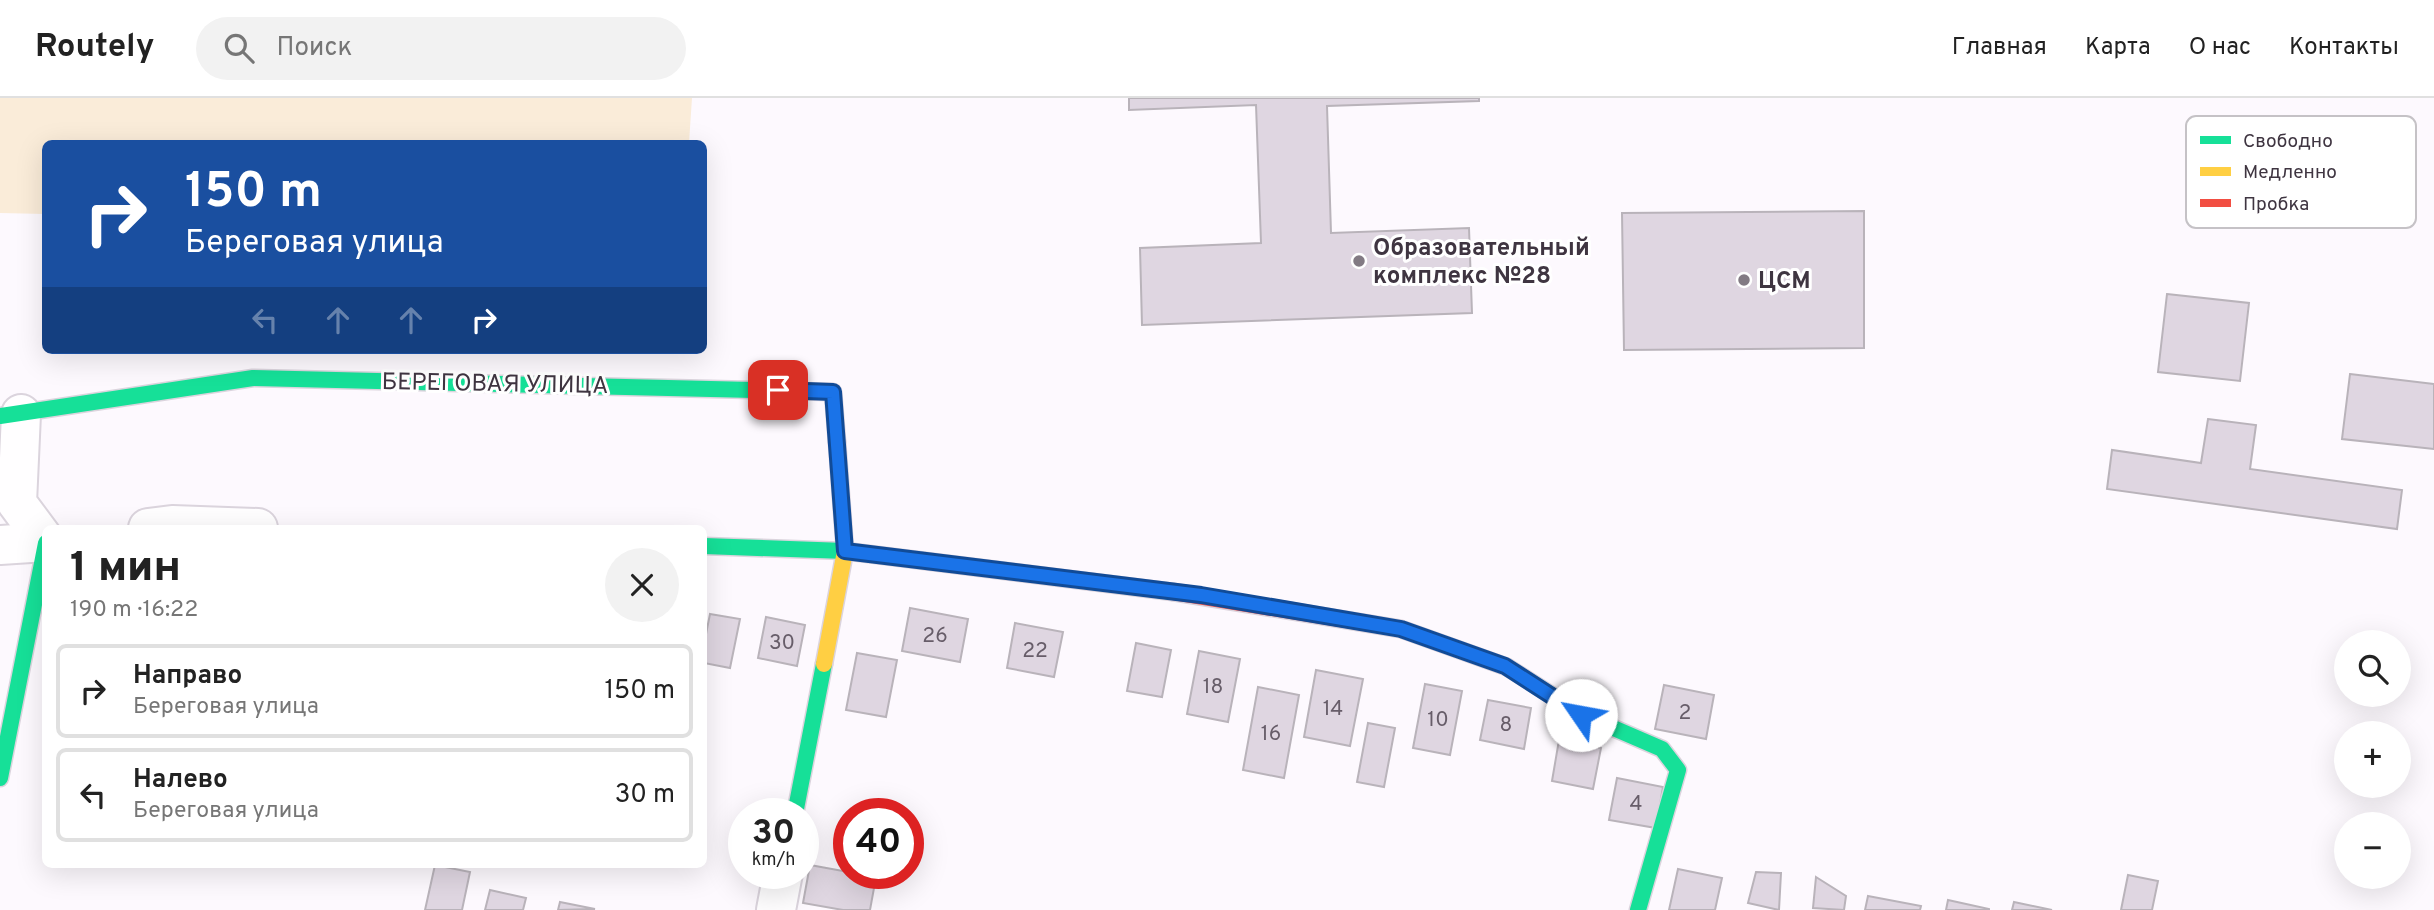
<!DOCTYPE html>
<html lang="ru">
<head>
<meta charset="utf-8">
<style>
	body { margin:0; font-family:Overpass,sans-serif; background:#f2f2f2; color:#222; height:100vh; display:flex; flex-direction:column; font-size:26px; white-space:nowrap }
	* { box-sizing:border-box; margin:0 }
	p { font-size:23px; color:#767676 }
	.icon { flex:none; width:38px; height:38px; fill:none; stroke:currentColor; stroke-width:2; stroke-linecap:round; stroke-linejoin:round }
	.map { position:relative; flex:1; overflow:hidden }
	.sheet { position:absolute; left:42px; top:427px; width:665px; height:343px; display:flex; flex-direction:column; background:#fff; border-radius:10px; box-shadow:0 7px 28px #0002 }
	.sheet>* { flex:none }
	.hud { position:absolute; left:42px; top:42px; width:665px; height:214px; border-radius:10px; box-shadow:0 7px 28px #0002; background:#1a4fa0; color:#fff; overflow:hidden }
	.fabs { position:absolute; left:2334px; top:532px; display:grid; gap:14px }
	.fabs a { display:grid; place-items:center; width:77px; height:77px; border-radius:50%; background:#fff; box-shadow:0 7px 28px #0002; font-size:35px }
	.speed { position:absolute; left:728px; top:700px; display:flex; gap:14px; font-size:35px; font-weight:700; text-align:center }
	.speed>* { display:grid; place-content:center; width:91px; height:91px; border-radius:50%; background:#fff; box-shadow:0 7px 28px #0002; line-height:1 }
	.speed small { font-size:18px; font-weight:400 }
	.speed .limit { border:10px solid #d22; background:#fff; color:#111 }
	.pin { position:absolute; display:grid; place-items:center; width:60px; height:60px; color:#fff; margin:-30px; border-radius:14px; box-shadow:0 4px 10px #0006 }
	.me { position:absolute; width:77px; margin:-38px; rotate:303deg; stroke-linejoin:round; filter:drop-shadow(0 0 5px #0008) }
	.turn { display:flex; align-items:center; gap:24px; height:147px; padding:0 28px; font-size:32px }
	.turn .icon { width:91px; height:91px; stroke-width:2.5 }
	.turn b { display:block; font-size:49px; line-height:60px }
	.lanes { display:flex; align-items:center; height:66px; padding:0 28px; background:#0003; justify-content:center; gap:35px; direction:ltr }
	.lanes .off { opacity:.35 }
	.round { display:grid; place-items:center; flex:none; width:74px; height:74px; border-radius:37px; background:#f2f2f2 }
	.head { display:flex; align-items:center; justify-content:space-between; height:119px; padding:0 28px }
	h1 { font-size:42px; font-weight:800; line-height:52px }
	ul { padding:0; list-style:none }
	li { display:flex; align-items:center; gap:21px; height:94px; margin:0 14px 10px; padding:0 14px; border:4px solid #e0e0e0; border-radius:10px }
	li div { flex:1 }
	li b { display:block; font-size:26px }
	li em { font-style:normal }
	header { display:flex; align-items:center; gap:42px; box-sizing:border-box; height:98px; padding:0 35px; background:#fff; border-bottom:2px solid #e0e0e0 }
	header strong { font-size:33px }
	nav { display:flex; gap:38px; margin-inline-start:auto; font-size:24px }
	.search { width:490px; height:63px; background:#f2f2f2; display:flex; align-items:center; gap:18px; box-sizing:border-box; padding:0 24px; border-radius:38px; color:#767676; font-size:26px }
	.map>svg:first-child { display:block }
</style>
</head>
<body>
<header>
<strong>Routely</strong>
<div class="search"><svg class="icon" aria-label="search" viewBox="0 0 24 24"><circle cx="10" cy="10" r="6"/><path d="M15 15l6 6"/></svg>Поиск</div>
<nav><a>Главная</a><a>Карта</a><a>О нас</a><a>Контакты</a></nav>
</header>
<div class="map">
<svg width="2434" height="812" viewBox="0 0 2434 812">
	<rect width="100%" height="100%" fill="#fdf9fe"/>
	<!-- green -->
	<path fill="#faecd9" d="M0 0H692L689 45 46 46 45 116 0 115Z"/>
	<!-- building -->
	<g fill="#dfd6e1" stroke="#b9b3ba" stroke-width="2">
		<path d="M1129 0H1479V3L1327 8 1331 135 1469 130 1472 215 1142 227 1140 150 1261 145 1256 7 1129 12Z"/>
		<path d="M1864 113V250L1624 252 1622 115Z"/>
		<path d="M2167 196 2249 205 2240 283 2158 274Z"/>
		<path d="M2350 276 2434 286V351L2342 341Z"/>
		<path d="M2208 321 2256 327 2250 371 2402 392 2397 431 2107 391 2112 352 2201 365Z"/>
		<path d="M910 510 968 521 960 564 902 553Z"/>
		<path d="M710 516 740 521 730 570 704 565V546Z"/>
		<path d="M766 519 805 527 797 568 758 560Z"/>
		<path d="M1015 525 1063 534 1054 579 1007 570Z"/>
		<path d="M1136 545 1171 552 1162 599 1127 593Z"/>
		<path d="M1199 553 1240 561 1228 624 1187 616Z"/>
		<path d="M857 555 897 562 886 619 846 612Z"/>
		<path d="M1316 572 1363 581 1350 648 1304 639Z"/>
		<path d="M1425 586 1462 593 1450 657 1413 650Z"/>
		<path d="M1664 587 1714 597 1706 641 1655 631Z"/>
		<path d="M1258 589 1299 597 1284 680 1243 672Z"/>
		<path d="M1488 602 1531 610 1524 651 1480 642Z"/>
		<path d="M1368 625 1395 630 1384 689 1357 684Z"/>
		<path d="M1559 642 1601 650 1593 691 1552 683Z"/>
		<path d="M1617 680 1663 689 1656 730 1609 722Z"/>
		<path d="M435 767 470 774 462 812H425Z"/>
		<path d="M810 767 876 779 870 812H843L803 805Z"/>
		<path d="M1678 771 1722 780 1715 812H1669Z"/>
		<path d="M1756 774 1781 775 1779 812 1748 805Z"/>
		<path d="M2128 777 2158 783 2152 812H2121Z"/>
		<path d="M1816 779 1846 798 1844 812 1813 810Z"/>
		<path d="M490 792 526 800 523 812H485Z"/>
		<path d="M1868 798 1921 808 1920 812H1865Z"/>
		<path d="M1948 802 1989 811V812H1946Z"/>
		<path d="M560 804 595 811 558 812Z"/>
		<path d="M2014 804 2052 812H2012Z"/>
	</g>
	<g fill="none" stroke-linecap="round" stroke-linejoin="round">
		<!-- street casing -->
		<g stroke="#dbd4dd" stroke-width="42">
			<g id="street">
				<path d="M21 316 17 405 46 444"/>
				<path d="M148 430 172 427 258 430"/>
				<path d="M0 447 46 444"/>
				<path d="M776 812 783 775"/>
			</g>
		</g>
		<!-- fast casing -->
		<g stroke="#dbd4dd" stroke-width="19">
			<g id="fast">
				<path d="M0 318 253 280 833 294 837 344"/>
				<path d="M704 448 845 453 1173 494"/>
				<path d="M1507 569 1581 616 1662 651 1678 672 1638 812"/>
				<path d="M0 680 46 445"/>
				<path d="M795 716 824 566"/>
			</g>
		</g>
		<!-- slow casing -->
		<g stroke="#dbd4dd" stroke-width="19">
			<path id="slow" d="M824 566 845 453 837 344"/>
		</g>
		<!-- jam casing -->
		<g stroke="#dbd4dd" stroke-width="19">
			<path id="jam" d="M1173 494 1401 531 1507 569"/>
		</g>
		<!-- street -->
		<use href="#street" stroke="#fffeff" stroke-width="38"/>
		<!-- fast -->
		<use href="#fast" stroke="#16e098" stroke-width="16"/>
		<!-- slow -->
		<use href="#slow" stroke="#ffcf43" stroke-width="16"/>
		<!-- jam -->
		<use href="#jam" stroke="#f24e42" stroke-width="16"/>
	</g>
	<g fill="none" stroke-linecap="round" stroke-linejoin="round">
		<!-- route casing -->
		<g stroke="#114b97" stroke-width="18">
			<path id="route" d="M778 292 833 294 845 453 1201 497 1401 531 1505 568 1581 617"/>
		</g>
		<!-- route -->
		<use href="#route" stroke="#1a73e8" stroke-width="12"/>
	</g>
	<!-- markers -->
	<g fill="#827a83" stroke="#fff" stroke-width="2.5">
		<circle cx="1359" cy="163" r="7"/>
		<circle cx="1744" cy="182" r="7"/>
	</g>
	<g text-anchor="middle" stroke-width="6" stroke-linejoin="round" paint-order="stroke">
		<!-- number labels -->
		<g font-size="21" fill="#675d69">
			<text x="935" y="544">26</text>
			<text x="782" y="551">30</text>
			<text x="1035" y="559">22</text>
			<text x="1213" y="595">18</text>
			<text x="1333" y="617">14</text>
			<text x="1685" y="621">2</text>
			<text x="1438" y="628">10</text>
			<text x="1506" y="633">8</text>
			<text x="1271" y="642">16</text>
			<text x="1636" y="712">4</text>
		</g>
		<!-- poi labels -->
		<g font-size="24" font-weight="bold" fill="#3f3541" stroke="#fff" text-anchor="start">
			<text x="1373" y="157">Образовательный<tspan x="1373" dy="28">комплекс №28</tspan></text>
			<text x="1758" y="190">ЦСМ</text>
		</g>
		<!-- street labels -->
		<g font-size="24" fill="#3f3541" stroke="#fff">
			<text transform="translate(495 285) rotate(1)" y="8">БЕРЕГОВАЯ УЛИЦА</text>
		</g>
	</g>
	<!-- legend -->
	<rect x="2186" y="18" width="230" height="112" rx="10" fill="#fff" stroke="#c5c2c6" stroke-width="2"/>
	<rect x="2200" y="38" width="31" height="8" fill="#16e098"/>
	<rect x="2200" y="69" width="31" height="9" fill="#ffcf43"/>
	<rect x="2200" y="101" width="31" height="8" fill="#f24e42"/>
	<g font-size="19" fill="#3f3541">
		<text x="2243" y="49">Свободно</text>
		<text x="2243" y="80">Медленно</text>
		<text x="2243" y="112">Пробка</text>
	</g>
</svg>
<div class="fabs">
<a><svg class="icon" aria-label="search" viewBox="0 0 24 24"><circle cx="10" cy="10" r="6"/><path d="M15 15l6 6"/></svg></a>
<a>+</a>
<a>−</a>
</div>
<div class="speed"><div>30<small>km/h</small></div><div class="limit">40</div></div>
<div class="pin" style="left:778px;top:292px;background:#d93025"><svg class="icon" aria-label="arrive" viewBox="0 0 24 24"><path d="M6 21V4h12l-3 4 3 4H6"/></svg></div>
<svg class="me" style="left:1581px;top:617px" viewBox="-20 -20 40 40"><circle r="19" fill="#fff"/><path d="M0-13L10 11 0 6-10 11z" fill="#1a73e8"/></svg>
<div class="hud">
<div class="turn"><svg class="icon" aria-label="right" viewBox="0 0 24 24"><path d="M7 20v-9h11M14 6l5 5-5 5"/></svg><div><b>150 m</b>Береговая улица</div></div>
<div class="lanes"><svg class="icon off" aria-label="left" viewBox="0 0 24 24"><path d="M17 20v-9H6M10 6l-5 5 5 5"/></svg><svg class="icon off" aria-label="ahead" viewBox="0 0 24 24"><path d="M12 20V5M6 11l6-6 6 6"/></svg><svg class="icon off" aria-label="ahead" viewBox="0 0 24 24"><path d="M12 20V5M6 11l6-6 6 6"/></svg><svg class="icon" aria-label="right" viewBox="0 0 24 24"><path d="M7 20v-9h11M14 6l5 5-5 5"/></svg></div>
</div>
<section class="sheet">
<div class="head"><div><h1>1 мин</h1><p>190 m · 16:22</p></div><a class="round"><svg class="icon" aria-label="close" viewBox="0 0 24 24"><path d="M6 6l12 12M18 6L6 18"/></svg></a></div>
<ul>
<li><svg class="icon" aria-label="right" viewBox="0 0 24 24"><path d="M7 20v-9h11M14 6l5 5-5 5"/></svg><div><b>Направо</b><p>Береговая улица</p></div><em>150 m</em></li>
<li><svg class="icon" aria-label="left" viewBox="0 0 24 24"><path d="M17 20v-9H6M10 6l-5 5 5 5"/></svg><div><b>Налево</b><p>Береговая улица</p></div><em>30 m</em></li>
</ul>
</section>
</div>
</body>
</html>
